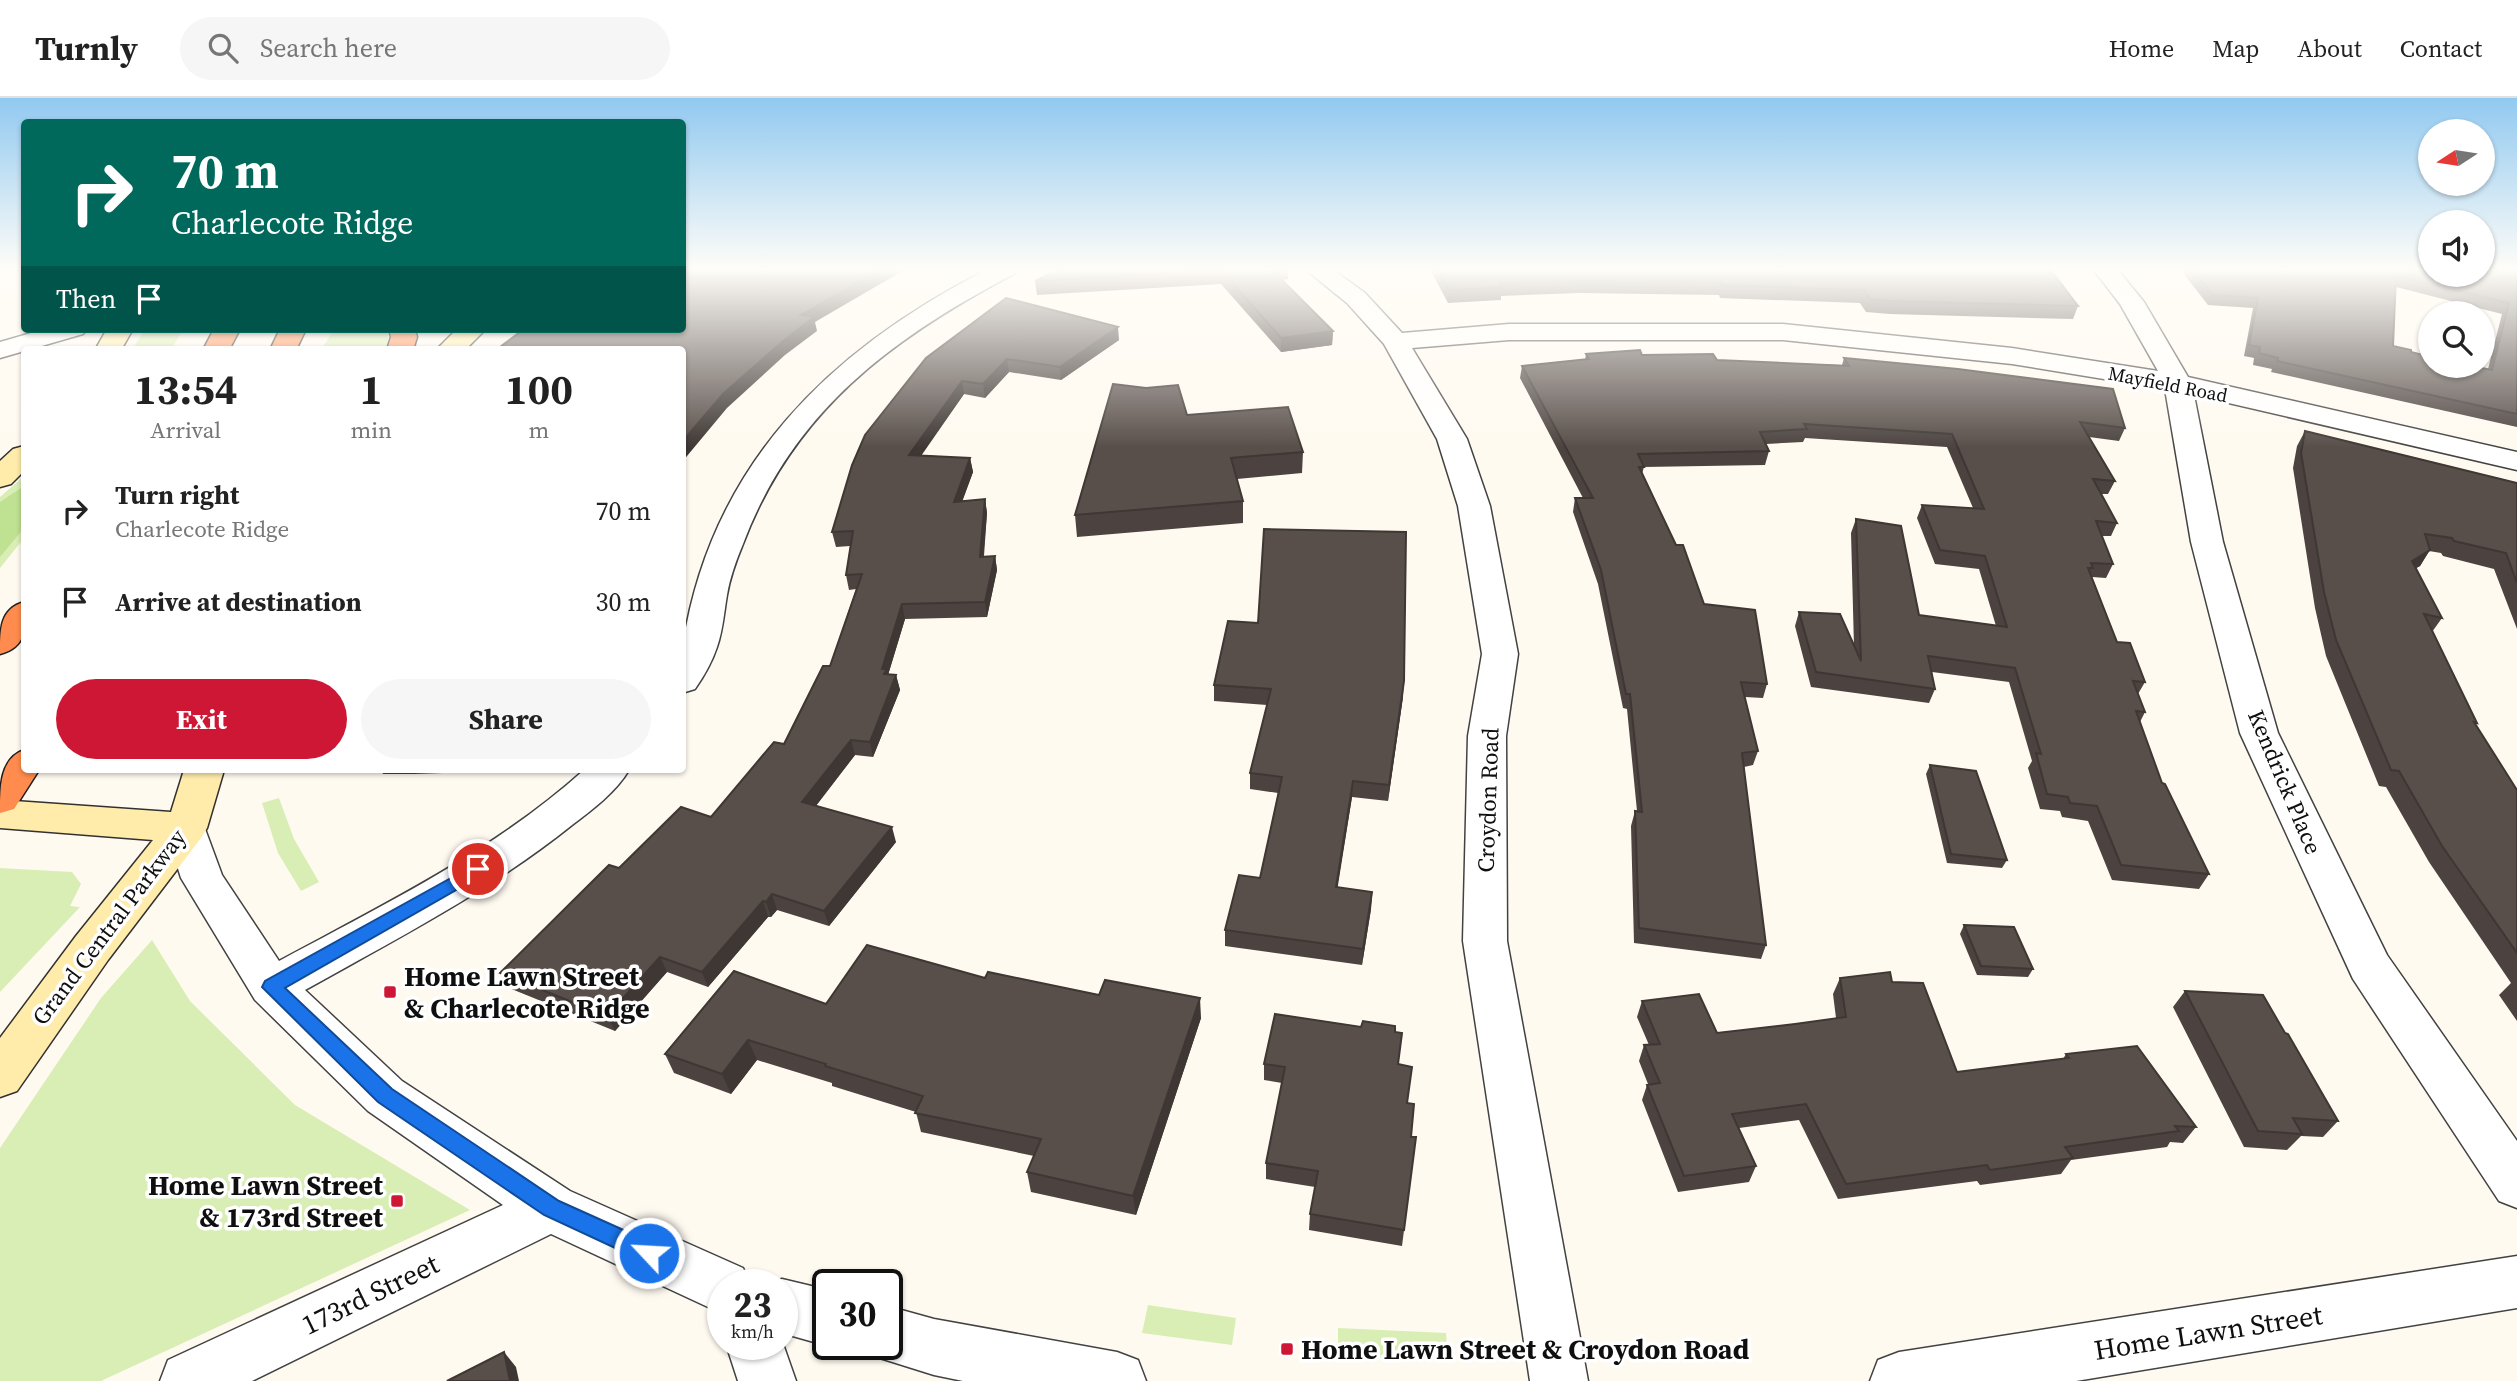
<!DOCTYPE html>
<html lang="en">
<head>
<meta charset="utf-8">
<style>
	body { margin:0; font-family:"Source Serif 4",serif; background:#f6f6f6; color:#222; height:100vh; display:flex; flex-direction:column; font-size:26px; white-space:nowrap }
	* { box-sizing:border-box; margin:0 }
	p { font-size:23px; color:#767676 }
	.icon { flex:none; width:38px; height:38px; fill:none; stroke:currentColor; stroke-width:2; stroke-linecap:round; stroke-linejoin:round }
	.map { position:relative; flex:1; overflow:hidden }
	.details { position:absolute; left:21px; top:248px; width:665px; height:427px; display:flex; flex-direction:column; background:#fff; border-radius:7px; box-shadow:0 2px 5px #0004 }
	.details>* { flex:none }
	.banner { position:absolute; left:21px; top:21px; width:665px; height:214px; border-radius:7px; box-shadow:0 2px 5px #0004; background:#00695c; color:#fff; overflow:hidden }
	.needle { width:46px; rotate:258deg }
	.controls { position:absolute; left:2418px; top:21px; display:grid; gap:14px }
	.controls a { display:grid; place-items:center; width:77px; height:77px; border-radius:50%; background:#fff; box-shadow:0 2px 5px #0004; font-size:35px }
	.speed { position:absolute; left:707px; top:1171px; display:flex; gap:14px; font-size:35px; font-weight:700; text-align:center }
	.speed>* { display:grid; place-content:center; width:91px; height:91px; border-radius:50%; background:#fff; box-shadow:0 2px 5px #0004; line-height:1 }
	.speed small { font-size:18px; font-weight:400 }
	.speed .limit { border:4px solid #111; border-radius:10px; background:#fff; color:#111 }
	.pin { position:absolute; display:grid; place-items:center; width:60px; height:60px; color:#fff; margin:-30px; border:4px solid #fff; border-radius:50%; box-shadow:0 2px 7px #0007 }
	.me { position:absolute; width:77px; margin:-38px; rotate:295deg; stroke-linejoin:round; filter:drop-shadow(0 0 5px #0008) }
	.turn { display:flex; align-items:center; gap:24px; height:147px; padding:0 35px; font-size:32px }
	.turn .icon { width:91px; height:91px; stroke-width:2.5 }
	.turn b { display:block; font-size:49px; line-height:60px }
	.then { display:flex; align-items:center; height:66px; padding:0 35px; background:#0003; gap:14px; font-size:26px }
	.eta { display:flex; justify-content:space-evenly; align-items:center; height:119px; text-align:center }
	.eta b { font-size:42px; font-weight:700; line-height:49px }
	.action { display:flex; gap:14px; margin-top:auto; padding:14px 35px }
	.action a { flex:1; height:80px; border-radius:42px; background:#ce1735; color:#fff; font-size:28px; font-weight:700; line-height:80px; text-align:center }
	.action a+a { background:#f6f6f6; color:#222 }
	ul { padding:0; list-style:none }
	li { display:flex; align-items:center; gap:21px; height:91px; padding:0 35px }
	li div { flex:1 }
	li b { display:block; font-size:26px }
	li em { font-style:normal }
	header { display:flex; align-items:center; gap:42px; box-sizing:border-box; height:98px; padding:0 35px; background:#fff; border-bottom:2px solid #e0e0e0 }
	header strong { font-size:33px }
	nav { display:flex; gap:38px; margin-inline-start:auto; font-size:24px }
	.search { width:490px; height:63px; background:#f6f6f6; display:flex; align-items:center; gap:18px; box-sizing:border-box; padding:0 24px; border-radius:38px; color:#767676; font-size:26px }
	.map>svg:first-child { display:block }
</style>
</head>
<body>
<header>
<strong>Turnly</strong>
<div class="search"><svg class="icon" aria-label="search" viewBox="0 0 24 24"><circle cx="10" cy="10" r="6"/><path d="M15 15l6 6"/></svg>Search here</div>
<nav><a>Home</a><a>Map</a><a>About</a><a>Contact</a></nav>
</header>
<div class="map">
<svg width="2517" height="1283" viewBox="0 0 2517 1283">
	<rect width="100%" height="100%" fill="#fffaf0"/>
	<!-- green -->
	<g fill="#d9eeb5">
		<path d="M145 231H183L171 252H132Z"/>
		<path d="M334 231H388V252H321Z"/>
		<path d="M24 378V440L0 470V399Z"/>
		<path d="M279 700 294 741 319 784 301 793 278 755 262 705Z"/>
		<path d="M0 770 72 774 81 786 70 808 80 809 0 894Z"/>
		<path d="M152 842 190 903 295 1007 470 1112 101 1283H0V1050L101 900Z"/>
		<path d="M1148 1207 1236 1220 1232 1247 1142 1235Z"/>
		<path d="M1338 1230 1446 1235 1448 1263 1338 1257Z"/>
	</g>
	<!-- forest -->
	<path fill="#bfe192" d="M24 388V430L0 459V404Z"/>
	<g fill="none" stroke-linecap="round" stroke-linejoin="round">
		<!-- street casing -->
		<g stroke="#424242" stroke-width="3">
			<g id="street">
				<path d="M988 171H1018L1014 176C892 240 793 313 743 446 736 463 730 479 727 497 724 514 723 532 717 549 712 564 704 578 695 591L682 595C682 579 680 562 683 547 711 366 831 251 988 171Z"/>
				<path d="M1305 171H1332L1365 195 1402 235 1509 226H1783L2012 250 2158 273 2120 206 2093 171H2117L2144 204 2188 279 2517 354V372L2194 297 2223 444 2278 635 2387 857 2517 1043V1110L2499 1103 2353 881 2240 635 2191 444 2165 291 2012 266 1783 242H1509L1412 250 1467 341 1490 408 1518 556 1506 638 1507 843 1588 1283H1530L1463 843 1468 638 1482 556 1458 408 1437 341 1384 246 1347 205Z"/>
				<path d="M45 231H87L83 236 0 260V244Z"/>
				<path d="M584 672H629C616 694 592 712 572 727 490 793 396 841 305 892L402 983 570 1093 743 1170 750 1186H723V1216L551 1136 252 1283H160L168 1262 503 1107 368 1013 255 902 181 780 165 730 171 720 186 715 201 720 222 777 279 863C385 806 494 753 584 672Z"/>
				<path d="M2517 1158V1210L2076 1283H1870L1878 1262 1899 1254Z"/>
				<path d="M782 1181 828 1192V1246H832L828 1248 782 1235V1186H768Z"/>
				<path d="M887 1208 934 1221 1117 1254 1138 1262 1146 1283H963L934 1277 867 1256 863 1246H887Z"/>
				<path d="M782 1243 796 1283H738L726 1246H782Z"/>
			</g>
		</g>
		<!-- secondary casing -->
		<g stroke="#313131" stroke-width="3">
			<g id="secondary">
				<path d="M107 231H133L121 252H95Z"/>
				<path d="M457 231H486L465 252H436Z"/>
				<path d="M24 348V373L11 386 0 389V363L13 351Z"/>
				<path d="M184 672H224L207 730 201 740 108 862 17 993 0 999V940L76 838 153 742 0 730V702L171 714Z"/>
			</g>
		</g>
		<!-- highway casing -->
		<g stroke="#202020" stroke-width="3">
			<g id="highway">
				<path d="M214 231H240L229 252H203Z"/>
				<path d="M280 231H306L296 252H270Z"/>
				<path d="M389 231H415L417 239 413 252H387L391 239Z"/>
				<path d="M24 504C26 527 28 549 0 556 0 531 0 511 24 504Z"/>
				<path d="M24 652V672H39L14 711 0 715C0 688 0 661 24 652Z"/>
			</g>
		</g>
		<!-- street -->
		<use href="#street" fill="#fff" fill-rule="evenodd"/>
		<!-- secondary -->
		<use href="#secondary" fill="#ffecab" fill-rule="evenodd"/>
		<!-- highway -->
		<use href="#highway" fill="#ff8b4e" fill-rule="evenodd"/>
	</g>
	<!-- wall -->
	<g fill="#4c4340" fill-rule="evenodd">
		<path d="M1060 171H1288V181L1282 182 1333 233 1332 247 1281 254 1221 186 1037 197 1035 183Z"/>
		<path d="M1430 171H2050L2078 208 2073 221 1890 216 1866 214 1860 205 1720 200 1719 197 1579 195 1501 198V202L1448 205Z"/>
		<path d="M2180 171H2517V329L2271 274 2272 271 2253 267 2254 260 2244 258 2253 210 2208 207ZM2396 189 2502 216 2488 271 2411 254 2393 248Z"/>
		<path d="M1119 242 1061 282 1009 274 985 300 964 296 921 357 970 360 973 374 962 403 985 401 987 415 984 458H995L997 472 987 519 905 521 888 577H896L900 592 873 659 855 657 816 708 896 744 829 828 777 812 771 819H768L708 889 667 874 615 933 509 890 500 875 619 770 711 719 784 646 830 568 856 491 849 492 846 477 850 448 836 449 832 434 926 260Z"/>
		<path d="M1586 256 1642 257 1717 262 1842 267 1844 260 2125 330 2119 343 2089 339 2115 383 2108 396H2101L2117 425 2111 438H2102L2113 466 2106 480 2092 479 2117 544 2145 584 2138 596 2145 614 2140 624 2162 685 2209 776 2199 791 2112 782 2088 723 2062 719 2060 713 2040 711 2028 670 2032 663 2009 584 1932 574 1935 591 1929 605 1811 589 1795 528 1799 514 1854 549 1851 435 1856 421 1919 517 1996 528 1979 471 1935 466 1917 420 1922 407 1973 410 1947 349 1805 340 1803 344 1766 346 1769 353 1765 367 1644 369 1642 376 1704 506 1767 586 1763 600 1745 599 1758 653 1753 667 1744 669 1766 847 1761 861 1634 845 1631 728 1635 713H1637L1627 611 1623 610 1598 486 1573 414 1575 400H1583L1520 280 1522 268 1585 262Z"/>
		<path d="M1187 317 1303 354 1302 375 1237 381 1243 403V425L1077 439 1075 417Z"/>
		<path d="M2305 333 2517 385V531L2494 471 2443 458 2441 455 2429 453 2420 468 2416 470 2442 520 2432 534 2477 625 2475 626 2517 692V923L2499 897 2511 885 2429 764 2386 689 2379 688 2326 558 2315 510 2293 370 2297 348Z"/>
		<path d="M1214 587 1403 599 1388 703 1352 699 1337 790 1372 794 1371 811 1362 867 1225 848V832L1260 780 1278 695 1250 691V675L1267 607 1214 603Z"/>
		<path d="M1930 667 2007 762 2002 770 1947 765 1926 676Z"/>
		<path d="M381 672H473L472 674 414 676H383Z"/>
		<path d="M1964 827 2033 871 2028 879 1977 877 1960 836Z"/>
		<path d="M985 880 1201 920 1136 1117 1031 1094 1027 1074 1034 1058 921 1034 916 1014 832 988V985L757 962 731 996 674 975 665 956 826 906Z"/>
		<path d="M1840 880 1892 884 1957 974 2063 961 2066 956 2196 1029 2183 1045 2170 1044 2167 1049 2071 1062 2061 1076 1980 1087 1977 1083 1838 1101 1799 1022 1739 1030 1756 1068 1749 1084 1678 1094 1642 1002 1647 987 1648 986 1639 963 1644 947H1649L1637 919 1642 903 1717 935 1795 926 1836 920 1833 896Z"/>
		<path d="M2185 893 2285 935 2338 1023 2323 1039 2301 1038 2287 1052 2244 1049 2173 909Z"/>
		<path d="M1395 934 1398 966 1407 1005 1411 1039H1416L1402 1148 1309 1132 1310 1116 1315 1089 1266 1081V1065L1282 985 1264 982V966Z"/>
	</g>
	<!-- shaded-wall -->
	<g fill="#3e3734">
		<path d="M882 171H906L815 224 817 233 785 257 727 310 682 364V344L723 296 782 244 801 217Z"/>
		<path d="M1118 229 1119 242 1061 282 1060 269Z"/>
		<path d="M1333 233 1332 247 1281 254V240Z"/>
		<path d="M1007 261 1009 274 985 300 983 286Z"/>
		<path d="M962 283 964 296 912 371 909 357Z"/>
		<path d="M970 360 973 374 957 418 954 404Z"/>
		<path d="M985 401 987 415 982 473 980 459Z"/>
		<path d="M2430 452 2420 468 2402 478 2412 463Z"/>
		<path d="M995 458 997 472 987 519 985 504Z"/>
		<path d="M902 506 905 521 888 577 887 591 882 571Z"/>
		<path d="M896 577 900 592 873 659 870 644Z"/>
		<path d="M1404 583 1403 599 1388 703 1389 687Z"/>
		<path d="M851 642 855 657 807 719 802 704Z"/>
		<path d="M1353 683 1352 699 1335 806 1336 789Z"/>
		<path d="M892 729 896 744 829 828 824 813Z"/>
		<path d="M1372 794 1371 811 1362 867 1363 851Z"/>
		<path d="M772 796 777 812 771 819 766 804Z"/>
		<path d="M763 803 768 819 708 889 702 874Z"/>
		<path d="M660 859 667 874 615 933 607 918Z"/>
		<path d="M1200 900 1201 920 1136 1117 1133 1098Z"/>
		<path d="M748 942 757 962 731 996 722 976Z"/>
		<path d="M504 1254 516 1269 519 1283H510Z"/>
	</g>
	<!-- building -->
	<g fill="#584e4a" stroke="#3e3734" stroke-width="2" fill-rule="evenodd">
		<path d="M682 171H882L801 217 814 219 782 244 723 296 682 344V252H496L524 231H682Z"/>
		<path d="M1060 171H1271L1333 233 1281 240 1221 172 1035 183Z"/>
		<path d="M1437 171H2050L2078 208 1894 203 1870 201 1864 192 1723 187 1722 184 1581 183 1500 185 1502 189 1449 192Z"/>
		<path d="M2192 171H2431V177H2483V171H2517V316L2277 263 2278 260 2259 255 2260 249 2249 247 2258 200 2213 197ZM2396 178 2509 205 2492 272 2472 268H2431V259L2411 254V252L2393 248Z"/>
		<path d="M1006 200 1118 229 1060 269 1007 261 983 286 962 283 909 357 970 360 954 404 985 401 980 459 995 458 985 504 902 506 882 571H887L884 576 896 577 870 644 851 642 802 704 892 729 824 813 772 796 766 804 763 803 702 874 660 859 607 918 500 875 609 767 619 770 681 709 711 719 774 644 784 646 823 568H830L862 476 846 477 853 433 832 434 852 367 865 337 926 260Z"/>
		<path d="M1640 252 1642 257 1713 256 1717 262 1849 268 1844 260 1958 271 2113 291 2125 330 2080 324 2115 383 2093 381 2117 425 2096 423 2113 466 2091 465 2093 470H2088L2117 544 2130 545 2145 584 2133 583 2145 614 2136 613 2162 685 2165 686 2209 776 2121 767 2097 708 2070 705 2068 699 2047 696 2036 655 2041 656 2015 570 1928 558 1935 591 1816 574 1799 514 1840 516 1861 563 1856 421 1901 428 1919 517 2007 529 1985 458 1940 452 1922 407 1984 411 1952 336 1804 326 1807 331 1760 334 1769 353 1638 356 1644 369H1639L1676 447H1683L1704 506 1755 512 1767 586 1741 584 1758 653 1742 655 1766 847 1639 830 1635 713 1642 714 1630 596H1626L1601 472 1575 400H1593L1522 268 1589 261 1586 256Z"/>
		<path d="M1113 286 1146 290 1178 287 1187 317 1288 309 1303 354 1231 360 1243 403 1075 417Z"/>
		<path d="M2305 333 2517 385V485L2506 455 2454 443 2452 440 2425 436 2430 452 2412 463 2442 520 2424 516 2477 625 2474 624 2517 692V855L2442 748 2399 673 2391 672 2336 542 2324 494 2301 355Z"/>
		<path d="M1264 431 1406 434 1404 583 1389 687 1353 683 1336 789 1372 794 1363 851 1225 832 1239 777 1260 780 1282 679 1250 675 1271 591 1214 587 1228 523 1258 525Z"/>
		<path d="M1930 667 1976 673 2007 762 1951 756Z"/>
		<path d="M1964 827 2014 829 2033 871 1981 868Z"/>
		<path d="M867 847 985 880 988 874 1099 897 1105 882 1200 900 1133 1098 1027 1074 1041 1041 915 1015 923 998 825 968 826 966 748 942 722 976 665 956 734 873 826 906Z"/>
		<path d="M1890 874 1892 884 1923 885 1957 974 2069 960 2066 956 2137 948 2196 1029 2175 1028 2179 1033 2065 1049 2073 1060 1990 1072 1987 1067 1846 1086 1806 1006 1732 1016 1756 1068 1684 1078 1647 987 1660 985 1644 947 1660 946 1642 903 1699 896 1717 935 1795 926 1846 919 1840 880Z"/>
		<path d="M2185 893 2263 897 2285 935 2288 936 2338 1023 2293 1020 2302 1036 2258 1033Z"/>
		<path d="M1275 916 1361 929 1363 923 1395 928V934L1402 935 1398 966 1412 969 1407 1005 1414 1006 1411 1039H1416L1404 1132 1310 1116 1318 1073 1266 1065 1285 969 1264 966Z"/>
		<path d="M504 1254 510 1283H447Z"/>
	</g>
	<!-- sky -->
	<linearGradient id="sky" x2="0" y2="1"><stop stop-color="#91c9f0"/><stop offset="0.49" stop-color="#fffdf8"/><stop offset="1" stop-color="#fffdf8" stop-opacity="0"/></linearGradient>
	<rect width="2517" height="350" fill="url(#sky)"/>
	<!-- route -->
	<path fill="#1a73e8" stroke="#114b97" stroke-width="2" d="M478 765 484 767 486 771 484 776 285 890 392 991 559 1103 657 1147 660 1155 657 1162 649 1165 641 1162 544 1117 378 1004 262 889 265 883Z"/>
	<!-- markers -->
	<g fill="#ce1735" stroke="#fff" stroke-width="2.5">
		<rect x="383" y="887" width="14" height="14" rx="3.5"/>
		<rect x="390" y="1096" width="14" height="14" rx="3.5"/>
		<rect x="1280" y="1244" width="14" height="14" rx="3.5"/>
	</g>
	<g text-anchor="middle" stroke-width="7" stroke-linejoin="round" paint-order="stroke">
		<!-- far-street labels -->
		<g font-size="19" fill="#0f0f0f" stroke="#fff">
			<text transform="translate(2168 286) rotate(11)" y="7">Mayfield Road</text>
		</g>
		<!-- street labels -->
		<g font-size="23" fill="#0f0f0f" stroke="#fff">
			<text transform="translate(2285 684) rotate(67)" y="8">Kendrick Place</text>
			<text transform="translate(1488 702) rotate(-88)" y="8">Croydon Road</text>
			<text transform="translate(109 829) rotate(-53)" y="8">Grand Central Parkway</text>
		</g>
		<!-- near-poi labels -->
		<g font-size="28" font-weight="bold" fill="#0f0f0f" stroke="#fff" text-anchor="start">
			<text x="404" y="888">Home Lawn Street<tspan x="404" dy="32">&amp; Charlecote Ridge</tspan></text>
			<text x="383" y="1097" text-anchor="end">Home Lawn Street<tspan x="383" dy="32">&amp; 173rd Street</tspan></text>
			<text x="1301" y="1261">Home Lawn Street &amp; Croydon Road</text>
		</g>
		<!-- near-street labels -->
		<g font-size="28" fill="#0f0f0f" stroke="#fff">
			<text transform="translate(370 1196) rotate(-26)" y="10">173rd Street</text>
			<text transform="translate(2208 1234) rotate(-9)" y="10">Home Lawn Street</text>
		</g>
	</g>
</svg>
<div class="controls">
<a><svg class="needle" viewBox="-14 -14 28 28"><path d="M0-13l5 13h-10z" fill="#e53935"/><path d="M0 13l5-13h-10z" fill="#767676"/></svg></a>
<a><svg class="icon" aria-label="sound" viewBox="0 0 24 24"><path d="M4 9h4l5-4v14l-5-4H4zM17 9q2 3 0 6"/></svg></a>
<a><svg class="icon" aria-label="search" viewBox="0 0 24 24"><circle cx="10" cy="10" r="6"/><path d="M15 15l6 6"/></svg></a>
</div>
<div class="speed"><div>23<small>km/h</small></div><div class="limit">30</div></div>
<div class="pin" style="left:478px;top:771px;background:#d93025"><svg class="icon" aria-label="arrive" viewBox="0 0 24 24"><path d="M6 21V4h12l-3 4 3 4H6"/></svg></div>
<svg class="me" style="left:649px;top:1155px" viewBox="-20 -20 40 40"><circle r="17" fill="#1a73e8" stroke="#fff" stroke-width="3"/><path d="M0-11L8 9 0 5-8 9z" fill="#fff"/></svg>
<div class="banner">
<div class="turn"><svg class="icon" aria-label="right" viewBox="0 0 24 24"><path d="M7 20v-9h11M14 6l5 5-5 5"/></svg><div><b>70 m</b>Charlecote Ridge</div></div>
<div class="then">Then<svg class="icon" aria-label="arrive" viewBox="0 0 24 24"><path d="M6 21V4h12l-3 4 3 4H6"/></svg></div>
</div>
<section class="details">
<div class="eta">
<div><b>13:54</b><p>Arrival</p></div>
<div><b>1</b><p>min</p></div>
<div><b>100</b><p>m</p></div>
</div>
<ul>
<li><svg class="icon" aria-label="right" viewBox="0 0 24 24"><path d="M7 20v-9h11M14 6l5 5-5 5"/></svg><div><b>Turn right</b><p>Charlecote Ridge</p></div><em>70 m</em></li>
<li><svg class="icon" aria-label="arrive" viewBox="0 0 24 24"><path d="M6 21V4h12l-3 4 3 4H6"/></svg><div><b>Arrive at destination</b></div><em>30 m</em></li>
</ul>
<div class="action"><a>Exit</a><a>Share</a></div>
</section>
</div>
</body>
</html>
